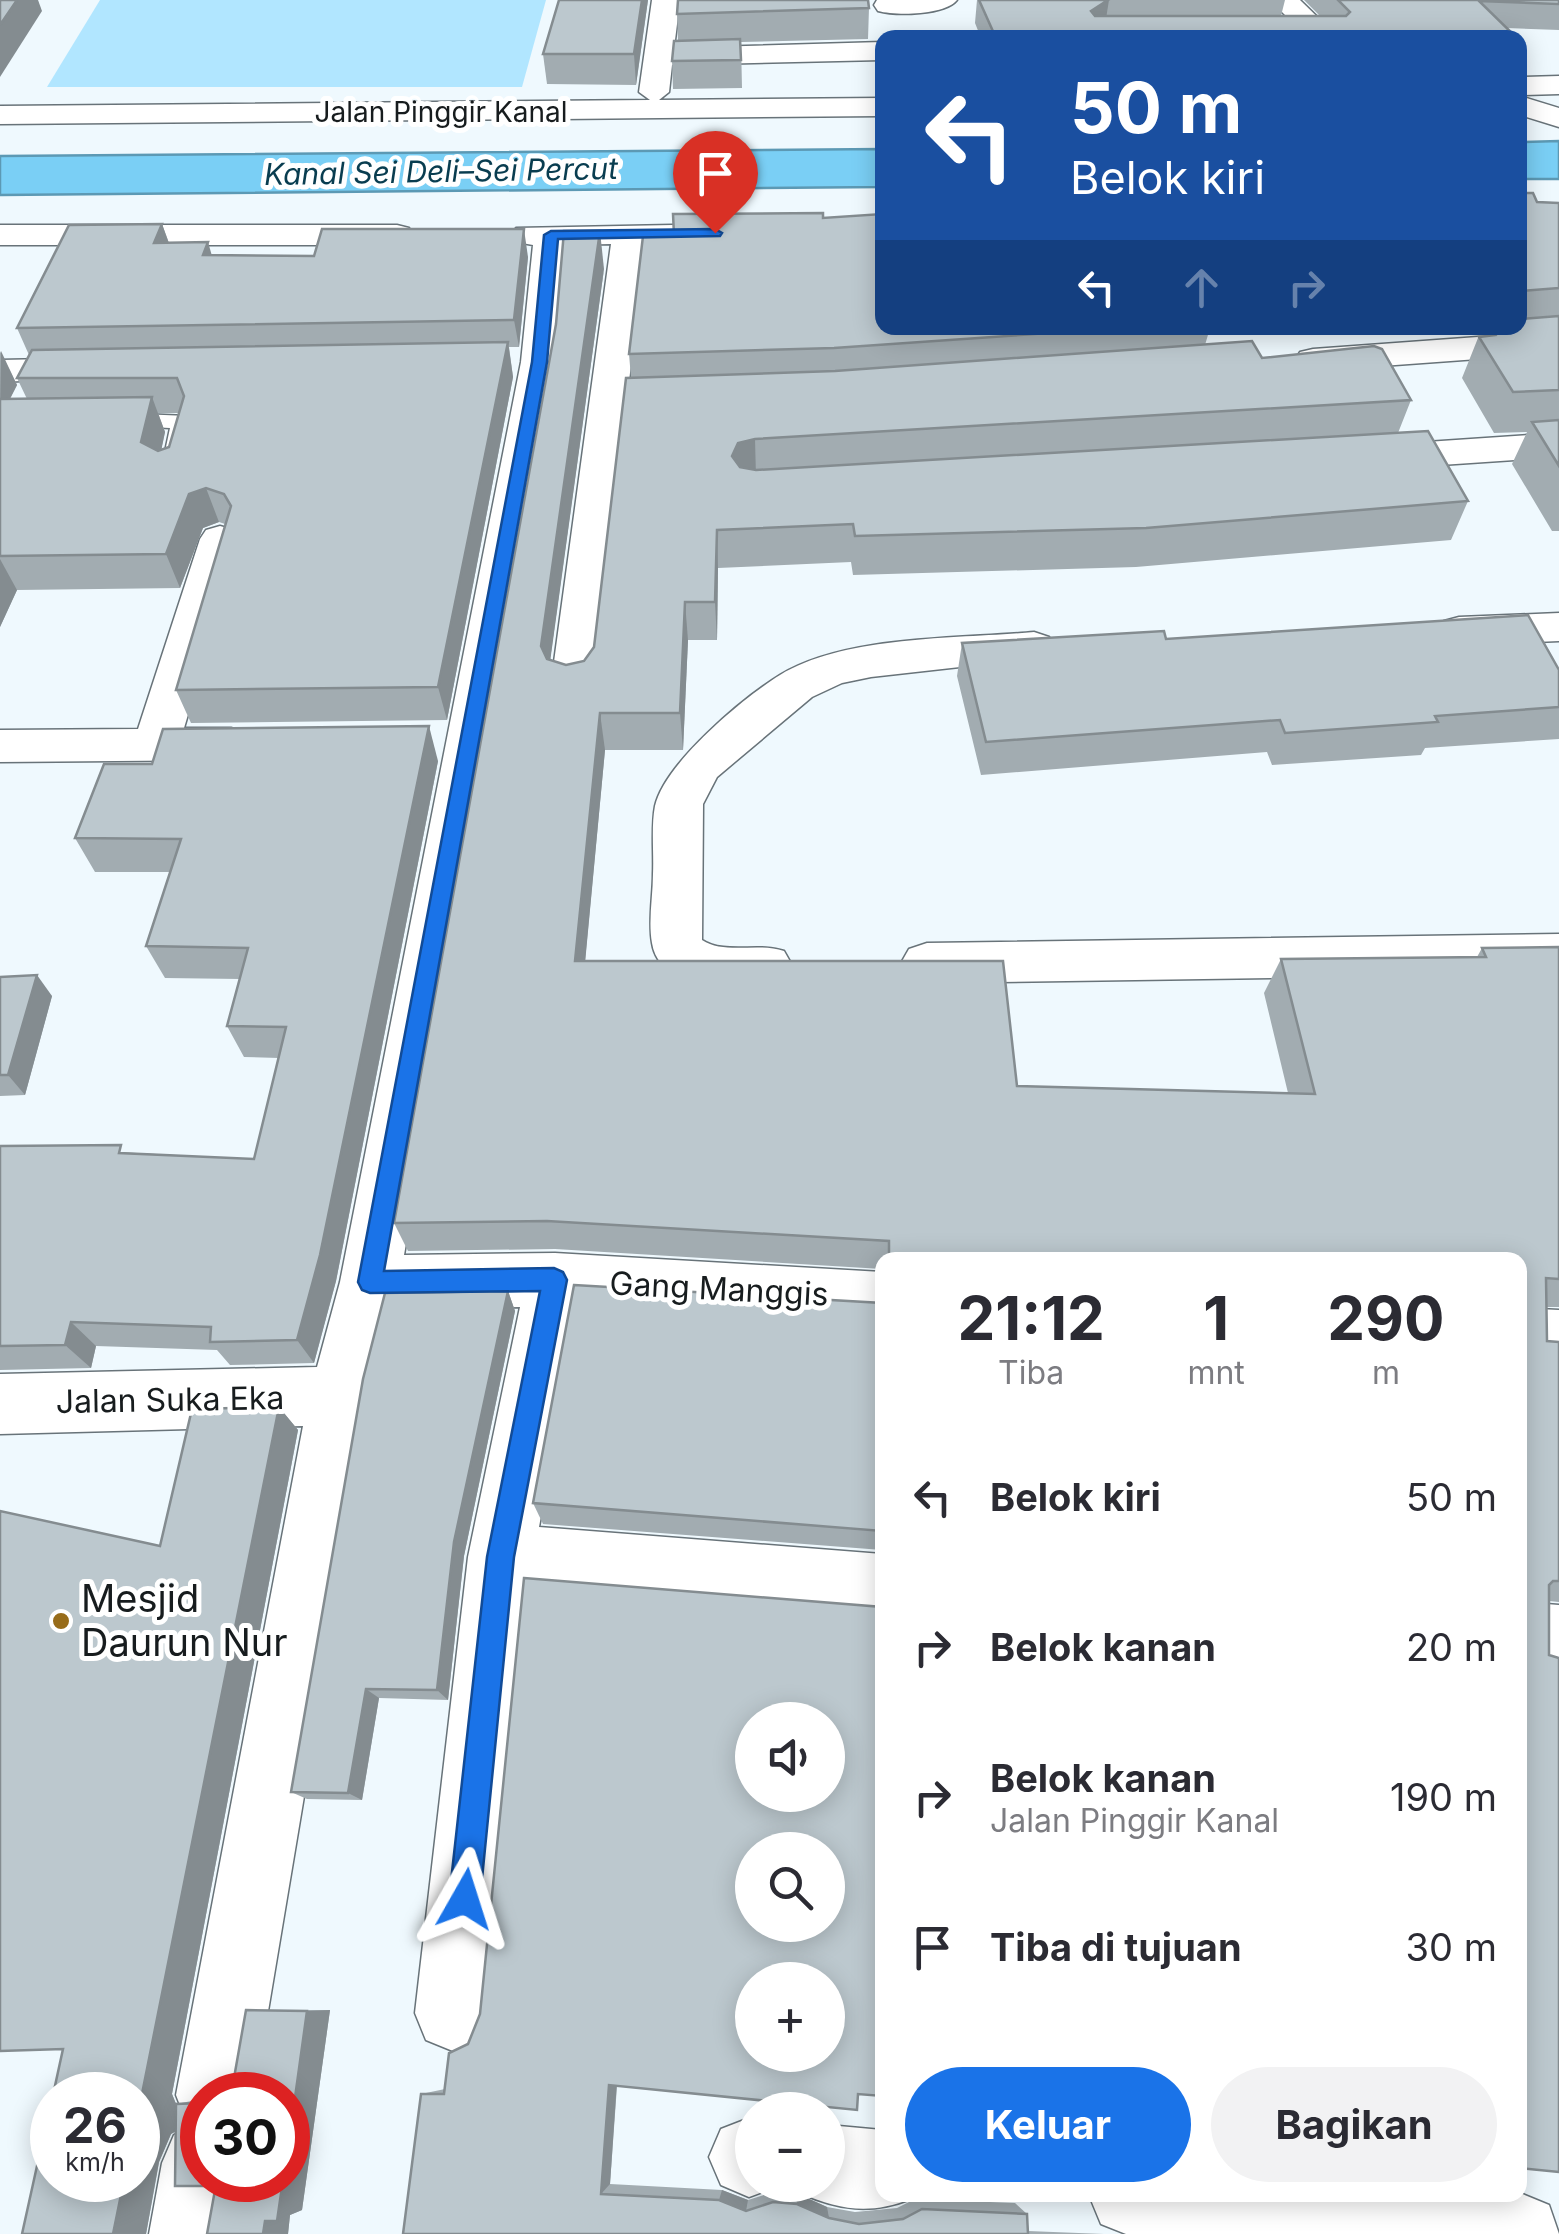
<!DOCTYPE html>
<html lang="id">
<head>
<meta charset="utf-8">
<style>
	body { margin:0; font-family:Inter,sans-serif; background:#f2f2f3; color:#2b2b33; height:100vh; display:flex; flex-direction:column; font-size:38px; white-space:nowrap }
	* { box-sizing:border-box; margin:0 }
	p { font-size:32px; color:#7c7c81 }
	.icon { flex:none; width:55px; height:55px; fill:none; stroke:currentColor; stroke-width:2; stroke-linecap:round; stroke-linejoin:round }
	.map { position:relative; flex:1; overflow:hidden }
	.drawer { position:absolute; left:875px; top:1252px; width:652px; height:950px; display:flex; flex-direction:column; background:#fff; border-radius:20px; box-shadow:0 5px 25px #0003 }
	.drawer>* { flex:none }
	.top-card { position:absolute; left:875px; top:30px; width:652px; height:305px; border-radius:20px; box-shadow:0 5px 25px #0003; background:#1a4fa0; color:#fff; overflow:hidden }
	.tools { position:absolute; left:735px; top:1702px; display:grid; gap:20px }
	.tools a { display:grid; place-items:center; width:110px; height:110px; border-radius:50%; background:#fff; box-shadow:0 5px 25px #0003; font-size:50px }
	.speed { position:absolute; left:30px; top:2072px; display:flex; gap:20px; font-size:50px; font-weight:700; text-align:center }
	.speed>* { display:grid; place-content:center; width:130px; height:130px; border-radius:50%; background:#fff; box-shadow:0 5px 25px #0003; line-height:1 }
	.speed small { font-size:25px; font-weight:400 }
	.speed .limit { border:15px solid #d22; background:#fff; color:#111 }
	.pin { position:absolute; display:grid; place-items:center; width:85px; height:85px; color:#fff; margin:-102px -42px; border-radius:50% 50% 50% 0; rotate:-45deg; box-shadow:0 0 10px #0007 }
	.pin .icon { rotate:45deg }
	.me { position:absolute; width:110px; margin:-55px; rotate:6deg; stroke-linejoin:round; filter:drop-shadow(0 0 8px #0008) }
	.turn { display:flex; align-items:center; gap:35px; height:210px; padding:0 30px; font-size:45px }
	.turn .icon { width:130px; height:130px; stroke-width:2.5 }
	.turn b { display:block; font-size:70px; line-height:85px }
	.lanes { display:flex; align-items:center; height:95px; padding:0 30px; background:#0003; justify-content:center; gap:50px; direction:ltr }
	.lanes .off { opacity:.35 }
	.eta { display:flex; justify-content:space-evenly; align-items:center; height:170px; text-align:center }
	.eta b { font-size:60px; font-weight:700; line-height:70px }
	.action { display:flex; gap:20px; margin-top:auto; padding:20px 30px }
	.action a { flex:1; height:115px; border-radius:60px; background:#1a73e8; color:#fff; font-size:40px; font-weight:700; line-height:115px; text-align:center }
	.action a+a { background:#f2f2f3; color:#2b2b33 }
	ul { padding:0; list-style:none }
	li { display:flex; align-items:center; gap:30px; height:150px; padding:0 30px }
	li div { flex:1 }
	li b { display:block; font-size:38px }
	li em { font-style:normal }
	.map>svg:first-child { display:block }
</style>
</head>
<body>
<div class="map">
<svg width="1559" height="2234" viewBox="0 0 1559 2234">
	<rect width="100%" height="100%" fill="#eff9fe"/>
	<!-- green -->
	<path fill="#b1e6ff" d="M100 0H546L522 87H47Z"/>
	<!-- water -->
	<g fill="#7acff5" stroke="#5c99b4" stroke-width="2.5">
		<path d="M1559 141V179H1520V142Z"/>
		<path d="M882 149V187L0 195V156Z"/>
	</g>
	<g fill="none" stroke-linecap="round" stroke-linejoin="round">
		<!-- lane casing -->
		<g stroke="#687379" stroke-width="3">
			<path id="lane" d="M116 413 188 416 193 429 183 466H167L163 461 170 428 108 425 105 420 108 415Z"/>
		</g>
		<!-- street casing -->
		<g stroke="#687379" stroke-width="3">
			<g id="street">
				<path d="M652 0H680L674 48 882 42V60L672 65 669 92 659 100 882 98V116L0 124V106L650 100 639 92Z"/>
				<path d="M877 0H957C945 15 897 16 878 11L874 5Z"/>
				<path d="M1559 76V94L1520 95V77Z"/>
				<path d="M882 221V241L645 244 628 390 698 388 711 391 717 399 711 407 626 413 595 684 589 695 573 699 557 695 551 684 611 244 567 245 557 362 404 1255 555 1253 882 1272V1326L579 1308 539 1527 882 1554V1620L531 1592 491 2013 480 2040 453 2051 426 2040 415 2013 468 1557 520 1307 393 1309 371 1396 254 2095H202V2180H240L231 2234H149L162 2163 174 2135 194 2126 187 2123 176 2095 303 1426 0 1434V1374L317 1367 340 1282 521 362 533 245 516 242 511 235 516 228Z"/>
				<path d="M0 225H397L409 228 414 235 409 242 397 245H0Z"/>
				<path d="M1559 331V353L1313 371 1300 368 1295 360 1300 352 1313 349Z"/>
				<path d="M97 358 110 361 115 369 110 377 0 382V360Z"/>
				<path d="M1559 433V457L1367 470 1353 466 1348 458 1353 450 1367 446Z"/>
				<path d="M220 526 234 530 240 539 184 728H231L247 733 254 744 247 755 231 760 0 762V730L138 729 200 539 206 530Z"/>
				<path d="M1559 613V641L1459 645 1444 641 1437 631 1444 621 1459 617Z"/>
				<path d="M1034 632 1049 637 1056 647 1049 657 871 677 842 683 812 697 717 777 703 804 702 940C725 955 758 942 784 951L792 965 784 979C748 991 660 995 652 943 648 921 653 896 653 874 654 853 651 826 655 806 665 763 743 698 780 675 846 635 958 639 1034 632Z"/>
				<path d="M1559 934V974L927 983 909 977 901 963 909 949 927 943Z"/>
				<path d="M1520 1308 1559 1310V1366L1520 1364Z"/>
				<path d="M1520 1602 1559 1605V1673L1520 1670Z"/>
				<path d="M752 2117V2185H781L749 2197 721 2185 709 2157 721 2129Z"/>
				<path d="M828 2125 882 2130V2195H912L911 2199C870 2215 839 2210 800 2193L796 2185H828Z"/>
				<path d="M1520 2193 1549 2205 1559 2234H1126L1101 2224 1089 2195Z"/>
			</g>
		</g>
		<!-- primary casing -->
		<g stroke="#687379" stroke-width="3">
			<g id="primary">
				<path d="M1270 0H1300L1339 38H1308Z"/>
				<path d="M1520 96 1559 108V127L1520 115Z"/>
			</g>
		</g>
		<!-- lane -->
		<use href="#lane" fill="#fff" fill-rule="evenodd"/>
		<!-- street -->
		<use href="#street" fill="#fff" fill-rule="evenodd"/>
		<!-- primary -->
		<use href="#primary" fill="#fff" fill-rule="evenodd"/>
	</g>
	<!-- wall -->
	<g fill="#a2acb1" fill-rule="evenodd">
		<path d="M648 0 636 85 547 84 543 54Z"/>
		<path d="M977 0H1285L1281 16H1320L1304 0H1559V30L1507 28 1517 38H981L975 23Z"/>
		<path d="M869 8 868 39 741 42 742 88 673 89 672 61 678 41 677 14Z"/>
		<path d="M1520 193 1537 202 1559 203V531H1552L1512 464 1527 432 1494 433 1462 378 1480 333 1447 335 1441 328H1520Z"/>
		<path d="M823 218 882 328H1210L1205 345 1262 358 1411 400 1398 433 1468 501 1451 540 1136 567 853 575 851 562 718 568 717 640H688L683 750H605L585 961 1017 1086 1288 1093 1264 993 1281 959 1477 957 1482 948 1559 947V1307H1546L1547 1341 1559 1342V1602L1549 1601 1520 1260H882V1269L555 1249 408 1251 394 1223 604 269 550 660 566 665 584 661 594 647 631 378 629 354 674 235Z"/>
		<path d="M162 224 169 243 212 255 528 257 519 347H509L513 377 447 720 191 723 176 690 225 524 219 522 203 528 180 588 17 590 0 627V351L17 385 10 399H27L17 378 29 355 17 328ZM158 413H179L169 447 161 450 165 432Z"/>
		<path d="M1166 639 1559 670V739L1425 748 1421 755 1272 765 1267 752 981 775 957 676 962 643Z"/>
		<path d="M438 761 336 1281 314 1363 230 1365 217 1350 96 1346 91 1368 0 1370V1146L254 1159 279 1058 244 1057 227 1026 240 979 165 978 146 946 170 872H95L75 838 152 764Z"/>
		<path d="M0 977 52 996 25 1095 0 1096Z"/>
		<path d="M508 1291 515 1311 464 1556 448 1700 379 1698 362 1800 307 1799 291 1792Z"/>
		<path d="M882 1303V1550L543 1524 533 1503Z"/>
		<path d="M279 1407 298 1430 172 2094 176 2104 202 2099V2180H288V2095H231L246 2010H330L302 2210 290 2215 288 2234H207L215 2190 211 2186H175L176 2131 171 2134 159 2162 146 2234H22L52 2098V2180H138V2095H53L63 2049 0 2051V1511L160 1546 192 1409Z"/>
		<path d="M449 2053 858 2094 617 2086 610 2184 722 2190 748 2200 773 2192 796 2193 827 2207 855 2212 897 2208 915 2199 1015 2203 1027 2214 1028 2231 1104 2234H403L421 2094 445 2089Z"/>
	</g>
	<!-- shaded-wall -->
	<g fill="#848c90">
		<path d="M17 0H38L42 11 0 77V25Z"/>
		<path d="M642 0H648L636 85 634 54Z"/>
		<path d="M1109 0 1105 25 1091 11Z"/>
		<path d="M162 224 172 252 154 243Z"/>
		<path d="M524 229 528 257 519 347 514 320Z"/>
		<path d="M600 231 604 269 547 684 541 646Z"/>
		<path d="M208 242 216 270 203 255Z"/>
		<path d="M508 342 513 377 447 720 438 687Z"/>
		<path d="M1 351 17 385 3 412 0 414Z"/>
		<path d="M152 397 165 432 156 476 141 442Z"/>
		<path d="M755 439 756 477 739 482 732 456 738 443Z"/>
		<path d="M206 488 219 522 203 528 180 588 166 554 189 494Z"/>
		<path d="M717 530 718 568 717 640 715 602Z"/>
		<path d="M0 559 17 590 0 627Z"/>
		<path d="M685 602 688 640 683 750 680 713Z"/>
		<path d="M600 713 605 750 582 995 575 961Z"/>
		<path d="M429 726 438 761 336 1281 314 1363 297 1340Z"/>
		<path d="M37 975 52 996 25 1095 8 1075Z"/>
		<path d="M508 1291 515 1311 464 1556 448 1700 437 1690 454 1542Z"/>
		<path d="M71 1322 96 1346 91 1368 65 1345Z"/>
		<path d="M279 1407 298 1430 172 2094 185 2126 171 2134 159 2162 146 2234H113L124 2180H138V2143L141 2099Z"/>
		<path d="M366 1689 379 1698 362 1800 348 1793Z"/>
		<path d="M330 2010 302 2210 290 2215 288 2234H263L265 2221 283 2180H288V2148L307 2011Z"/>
		<path d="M617 2081 610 2184 601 2194 609 2085Z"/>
		<path d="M722 2190 748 2200 746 2211 719 2200Z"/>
		<path d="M796 2193 827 2207 829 2218 797 2204Z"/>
	</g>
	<!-- building -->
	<g fill="#bcc8ce" stroke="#848c90" stroke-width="2.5" fill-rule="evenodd">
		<path d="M0 0H17L0 25Z"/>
		<path d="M559 0H642L634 54H543Z"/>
		<path d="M678 0H868L869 8 677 14Z"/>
		<path d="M979 0H1108L1091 11 1095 16H1346L1350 12 1338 0H1559V4L1479 1 1517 38H996Z"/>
		<path d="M740 39 741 60 672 61 674 41Z"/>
		<path d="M1520 193H1533L1537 202 1559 203V288L1520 291Z"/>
		<path d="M823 213V218L882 214V328H1122L834 348 629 354 643 236 674 235 673 214Z"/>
		<path d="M162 224 154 243 208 242 203 255 314 256 322 229H524L514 320 17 328 69 225Z"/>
		<path d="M564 231H600L541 646 547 659 566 665 584 661 594 647 626 378 835 371 1252 341 1262 358 1374 346 1382 349 1411 400 755 439 738 443 732 456 740 467 756 470 1428 431 1468 501 1146 528 855 536 853 524 717 530 715 602H685L680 713H600L575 961H1003L1017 1086 1315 1094 1281 959 1486 957 1482 948 1559 947V1279L1546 1278 1547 1341 1559 1342V1581H1553L1549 1585V1655L1559 1658V2172L1520 2168V1260H889V1241L547 1221 394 1223 556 324Z"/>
		<path d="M1559 316V390L1513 392 1479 337 1495 335 1489 328H1520V319Z"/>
		<path d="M508 342 438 687 176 690 231 506 224 494 206 488 189 494 166 554 0 556V399L152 397 141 442 158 451 169 447 184 396 177 378H17L32 350Z"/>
		<path d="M1559 420V466L1532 422Z"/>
		<path d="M1528 615 1559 670V707L1435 716 1438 722 1285 733 1280 720 986 742 962 643 1164 631 1166 639Z"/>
		<path d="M429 726 320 1255 297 1340 210 1342 211 1327 71 1322 65 1345 0 1346V1146L121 1145 119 1153 254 1159 286 1027 227 1026 248 948 146 946 181 839 75 838 104 764H152L163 729Z"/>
		<path d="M37 975 8 1075H0V977Z"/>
		<path d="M574 1285 882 1303V1531L533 1503Z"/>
		<path d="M508 1291 454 1542 437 1690 366 1689 348 1793 291 1792 363 1379 385 1293Z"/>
		<path d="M279 1407 141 2099 154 2133 139 2141 138 2143V2095H53L63 2049 0 2051V1511L160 1546 192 1409Z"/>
		<path d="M524 1578 882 1607V2096L858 2094 857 2110 609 2085 601 2194 719 2200 746 2211 773 2202 797 2204 829 2218 859 2224 903 2219 922 2209 1027 2214 1028 2234H403L421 2094H444L449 2053 468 2044 480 2014ZM752 1720H828V1795H752ZM752 1850H828V1925H752ZM752 1980H828V2055H752Z"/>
		<path d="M246 2010 307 2011 288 2148V2095H231Z"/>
		<path d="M52 2098V2180H124L113 2234H22Z"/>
		<path d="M202 2103V2180H283L277 2221H265L263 2234H207L215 2190 211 2186H175L176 2104Z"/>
	</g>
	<!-- route -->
	<path fill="#1a73e8" stroke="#114b97" stroke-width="2.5" d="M715 229 722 233 720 236 558 239 547 362 384 1271 554 1268 563 1272 567 1280 514 1557 480 1899 476 1910 465 1915 454 1910 449 1899 487 1557 540 1291 370 1293 362 1290 358 1282 532 362 544 235 551 231Z"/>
	<!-- markers -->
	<circle fill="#976c1a" stroke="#fff" stroke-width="4" cx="61" cy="1621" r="10"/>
	<g text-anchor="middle" stroke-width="10" stroke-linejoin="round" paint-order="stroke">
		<!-- far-street labels -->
		<g font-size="28" fill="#171c1e" stroke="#fff">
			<text x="441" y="122">Jalan Pinggir Kanal</text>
		</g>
		<!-- far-water labels -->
		<g font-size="30" font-style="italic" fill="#093d50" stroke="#fff">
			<text transform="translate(441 172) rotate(-1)" y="10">Kanal Sei Deli–Sei Percut</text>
		</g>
		<!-- street labels -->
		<g font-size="32" fill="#171c1e" stroke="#fff">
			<text transform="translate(719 1289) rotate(3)" y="11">Gang Manggis</text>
			<text transform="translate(170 1400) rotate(-1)" y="11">Jalan Suka Eka</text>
		</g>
		<!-- near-poi labels -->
		<g font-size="38" fill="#171c1e" stroke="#fff" text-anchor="start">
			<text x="81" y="1612">Mesjid<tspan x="81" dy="44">Daurun Nur</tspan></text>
		</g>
	</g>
</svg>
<div class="tools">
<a><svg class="icon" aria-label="sound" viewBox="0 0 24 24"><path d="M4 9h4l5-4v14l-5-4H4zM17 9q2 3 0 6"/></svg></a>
<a><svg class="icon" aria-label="search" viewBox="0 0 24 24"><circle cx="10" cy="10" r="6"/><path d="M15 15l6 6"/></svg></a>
<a>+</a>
<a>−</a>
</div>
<div class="speed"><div>26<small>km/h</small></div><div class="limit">30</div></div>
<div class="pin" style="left:715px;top:233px;background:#d93025"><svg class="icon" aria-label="arrive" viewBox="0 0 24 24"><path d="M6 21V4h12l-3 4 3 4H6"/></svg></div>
<svg class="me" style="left:465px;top:1899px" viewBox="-20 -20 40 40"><path d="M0-17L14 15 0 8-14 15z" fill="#1a73e8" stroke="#fff" stroke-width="4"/></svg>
<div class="top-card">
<div class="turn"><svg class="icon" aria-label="left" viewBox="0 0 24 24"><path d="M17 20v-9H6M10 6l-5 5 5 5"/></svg><div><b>50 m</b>Belok kiri</div></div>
<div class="lanes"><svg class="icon" aria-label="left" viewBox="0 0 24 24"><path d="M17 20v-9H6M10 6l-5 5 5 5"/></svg><svg class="icon off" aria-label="ahead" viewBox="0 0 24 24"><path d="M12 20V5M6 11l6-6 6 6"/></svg><svg class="icon off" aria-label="right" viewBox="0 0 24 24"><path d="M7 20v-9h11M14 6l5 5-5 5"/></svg></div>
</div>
<section class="drawer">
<div class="eta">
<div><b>21:12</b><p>Tiba</p></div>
<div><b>1</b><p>mnt</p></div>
<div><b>290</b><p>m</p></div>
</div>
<ul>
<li><svg class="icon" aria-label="left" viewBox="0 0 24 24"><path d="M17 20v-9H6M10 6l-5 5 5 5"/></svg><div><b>Belok kiri</b></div><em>50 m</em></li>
<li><svg class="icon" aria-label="right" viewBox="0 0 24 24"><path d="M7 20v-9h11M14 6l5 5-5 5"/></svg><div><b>Belok kanan</b></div><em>20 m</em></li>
<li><svg class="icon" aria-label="right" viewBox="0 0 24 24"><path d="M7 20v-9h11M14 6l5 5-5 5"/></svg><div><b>Belok kanan</b><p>Jalan Pinggir Kanal</p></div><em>190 m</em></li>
<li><svg class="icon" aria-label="arrive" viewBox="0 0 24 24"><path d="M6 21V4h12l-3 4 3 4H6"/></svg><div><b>Tiba di tujuan</b></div><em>30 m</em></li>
</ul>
<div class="action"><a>Keluar</a><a>Bagikan</a></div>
</section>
</div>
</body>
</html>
